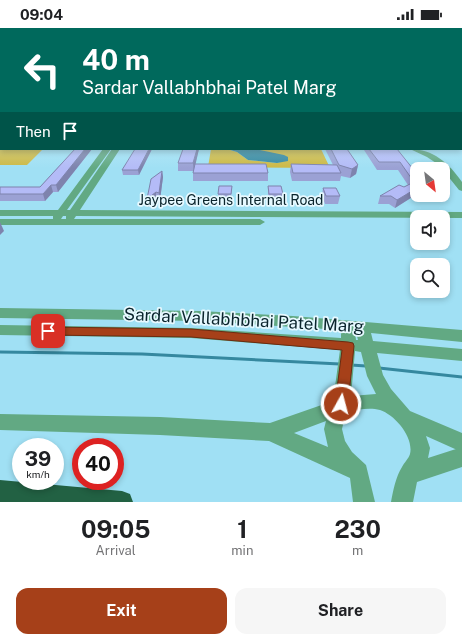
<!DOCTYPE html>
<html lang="en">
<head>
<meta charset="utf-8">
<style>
	body { margin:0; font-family:"Public Sans",sans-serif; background:#f6f6f6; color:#202124; height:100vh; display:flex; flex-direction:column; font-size:15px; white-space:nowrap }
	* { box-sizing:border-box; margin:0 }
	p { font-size:13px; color:#757577 }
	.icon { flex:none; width:22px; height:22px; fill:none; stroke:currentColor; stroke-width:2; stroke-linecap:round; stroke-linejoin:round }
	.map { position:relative; height:474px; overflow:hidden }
	.details { display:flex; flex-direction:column; background:#fff; flex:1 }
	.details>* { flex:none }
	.hud { position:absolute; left:0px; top:0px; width:462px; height:122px; box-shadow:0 2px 6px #0003; background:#00695c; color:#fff; overflow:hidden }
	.needle { width:26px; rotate:151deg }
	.controls { position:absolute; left:410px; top:134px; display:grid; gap:8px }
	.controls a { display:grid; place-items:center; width:40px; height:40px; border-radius:8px; background:#fff; box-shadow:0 2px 6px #0003; font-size:20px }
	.speed { position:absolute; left:12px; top:410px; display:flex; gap:8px; font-size:20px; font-weight:700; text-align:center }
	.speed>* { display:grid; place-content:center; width:52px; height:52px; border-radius:50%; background:#fff; box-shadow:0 2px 6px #0003; line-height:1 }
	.speed small { font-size:10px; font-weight:400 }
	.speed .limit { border:6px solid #d22; background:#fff; color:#111 }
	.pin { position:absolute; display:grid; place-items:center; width:34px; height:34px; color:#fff; margin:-17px; border-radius:8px; box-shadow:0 2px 6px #0006 }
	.me { position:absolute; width:44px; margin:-22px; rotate:7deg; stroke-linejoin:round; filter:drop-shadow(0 0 3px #0008) }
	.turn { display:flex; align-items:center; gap:14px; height:84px; padding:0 16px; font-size:18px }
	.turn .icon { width:52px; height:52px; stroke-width:2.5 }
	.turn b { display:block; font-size:28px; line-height:34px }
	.then { display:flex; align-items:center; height:38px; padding:0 16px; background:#0003; gap:8px; font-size:15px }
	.eta { display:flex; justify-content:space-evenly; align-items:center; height:68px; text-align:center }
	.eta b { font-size:24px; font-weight:700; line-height:28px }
	.action { display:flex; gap:8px; margin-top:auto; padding:8px 16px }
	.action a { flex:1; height:46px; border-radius:12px; background:#a64019; color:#fff; font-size:16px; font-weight:700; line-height:46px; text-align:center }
	.action a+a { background:#f6f6f6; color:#202124 }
	.status { display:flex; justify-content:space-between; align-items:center; height:28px; padding:0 20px; background:#fff; direction:ltr }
	.status svg { height:11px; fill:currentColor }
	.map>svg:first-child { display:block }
</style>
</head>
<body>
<div class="status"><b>09:04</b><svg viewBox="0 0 49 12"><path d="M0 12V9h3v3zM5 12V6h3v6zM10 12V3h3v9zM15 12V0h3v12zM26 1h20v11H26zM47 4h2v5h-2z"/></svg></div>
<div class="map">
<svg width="462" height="474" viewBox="0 0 462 474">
	<rect width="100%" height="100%" fill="#a0e0f4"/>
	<!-- green -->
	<g fill="#cdb945">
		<path d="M0 90 1 121H43L27 137H0Z"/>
		<path d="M211 121H227L237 124 248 132 277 135 287 132 255 121H321L330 140 208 139Z"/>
	</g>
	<!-- water -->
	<path fill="#35889f" d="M227 121H255L284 127 288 129V133L277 135 248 132 237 124Z"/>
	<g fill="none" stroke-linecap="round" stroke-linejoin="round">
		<!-- stream -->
		<g stroke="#35889f" stroke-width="3">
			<path d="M0 324 142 326 340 336"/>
			<path d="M351 337 366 338"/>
			<path d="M379 340 462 349"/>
		</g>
		<!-- minor -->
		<g fill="#62a983" fill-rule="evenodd">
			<path d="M103 121H111L67 182H70L112 121H120L80 182 462 184V190L76 188 74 191H260L265 194 260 197H0V191H53V188H0V182H58ZM63 188H66V191H61Z"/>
			<path d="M410 121C433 121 449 135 462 154V163L459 162 439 137 427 129Z"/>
			<path d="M0 280 200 283 293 288 462 302V314L371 305 373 313 462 321V333L377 325 383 347 391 361 410 383 462 405V439L417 454 413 474H391C393 463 396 448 402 439 404 435 409 430 410 426 414 409 395 387 380 382 369 379 357 382 346 384L342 401 345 413 352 424 366 437 375 474H353L350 450 269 413 160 407 0 402V386L160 389 270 395 333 373 340 322 191 310 0 307V297L191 300 341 310V302L200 293 0 290ZM355 304H356L358 312H356ZM355 323 361 324 367 348 376 366 351 368ZM326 393 324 401 328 419 294 405ZM426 408 455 421H456L428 430 430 420Z"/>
		</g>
		<!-- highway -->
		<path fill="#226143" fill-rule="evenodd" d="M0 452 122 463 130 466 133 474H0Z"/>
	</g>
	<!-- wall -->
	<g fill="#9ba1d4">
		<path d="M461 98H462V110L461 108Z"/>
		<path d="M74 121H92L58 164H53L45 173H0V159H40L74 122Z"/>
		<path d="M152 121 139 147H123L122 142Z"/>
		<path d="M183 121H199L195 136 268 145V153H193V143H178V135Z"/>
		<path d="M325 121H347L358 137 356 146 350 150 341 148 340 153H292L290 144 291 136 333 137Z"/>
		<path d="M364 121H397L417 146V166L395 180 389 176H378L380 168 404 159 408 157 398 142H377L364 122Z"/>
		<path d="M162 143 163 149 160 172H156L148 179Z"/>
		<path d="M232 158 231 174H218V166Z"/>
		<path d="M268 158 283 166 282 175H269L268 166Z"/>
		<path d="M323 160 340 168 338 176H325L322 168Z"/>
	</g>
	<!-- shaded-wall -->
	<g fill="#7e83ad">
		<path d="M85 121H92L58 164 56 157Z"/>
		<path d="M149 121H152L139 147 138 142Z"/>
		<path d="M197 121H199L194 143 193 135Z"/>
		<path d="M358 137 356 146 350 150 352 141Z"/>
		<path d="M162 143 163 149 160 172 159 165Z"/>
		<path d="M51 157 53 164 45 173 43 166Z"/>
		<path d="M417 160V166L395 180 397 172Z"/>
		<path d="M156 164V172L148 179 147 171Z"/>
		<path d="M0 194 4 203 0 207Z"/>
	</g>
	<!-- building -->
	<g fill="#b4bbf7" stroke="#7e83ad">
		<rect x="461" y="73" width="1" height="6"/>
		<path d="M75 121H85L56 157H51L43 166H0V159H40Z"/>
		<path d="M135 121H149L138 142H122Z"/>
		<path d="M183 121H197L193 135H178Z"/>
		<path d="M331 121H347L358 137 352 141 339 137Z"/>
		<path d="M369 121H397L417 146V160L397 172 391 168H380L399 157 404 159 414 154 400 134H379Z"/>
		<path d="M195 136H266L268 145H193Z"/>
		<path d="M291 136 337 137 341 145H293Z"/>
		<path d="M162 143 159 165 156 164 147 171 151 151Z"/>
		<path d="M219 158H232L231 166H218Z"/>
		<path d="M268 158H281L283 166H269Z"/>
		<path d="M323 160H336L340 168H326Z"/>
	</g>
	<!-- sky -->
	<linearGradient id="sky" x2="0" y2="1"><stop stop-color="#60a2cb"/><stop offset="0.52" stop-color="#d4f1fa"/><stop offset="1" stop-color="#d4f1fa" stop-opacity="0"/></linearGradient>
	<rect width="462" height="140" fill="url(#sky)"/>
	<!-- route -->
	<path fill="#a64019" stroke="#6c2a10" d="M48 299 191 301 348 314 353 315 354 318 348 376 346 381 341 382 337 381 335 376 342 322 191 309 48 307 42 303Z"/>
	<g text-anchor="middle" stroke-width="3.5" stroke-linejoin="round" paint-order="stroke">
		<!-- street labels -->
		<g font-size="14" fill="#0a242c" stroke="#e7f9ff">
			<text x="231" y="177">Jaypee Greens Internal Road</text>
		</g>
		<!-- near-street labels -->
		<g font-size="17" fill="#0a242c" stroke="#e7f9ff">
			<text transform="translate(244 292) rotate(3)" y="6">Sardar Vallabhbhai Patel Marg</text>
		</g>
	</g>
</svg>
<div class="controls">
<a><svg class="needle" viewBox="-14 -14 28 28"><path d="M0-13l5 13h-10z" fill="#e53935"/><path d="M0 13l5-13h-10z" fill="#757577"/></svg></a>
<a><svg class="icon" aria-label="sound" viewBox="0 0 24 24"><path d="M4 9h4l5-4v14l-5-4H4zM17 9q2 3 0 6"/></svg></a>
<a><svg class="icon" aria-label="search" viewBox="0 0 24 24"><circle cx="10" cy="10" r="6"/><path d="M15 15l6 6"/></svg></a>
</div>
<div class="speed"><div>39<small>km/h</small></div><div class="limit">40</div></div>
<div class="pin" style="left:48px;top:303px;background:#d93025"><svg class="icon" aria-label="arrive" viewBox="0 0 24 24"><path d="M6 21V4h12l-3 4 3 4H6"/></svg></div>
<svg class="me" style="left:341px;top:376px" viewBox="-20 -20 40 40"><circle r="17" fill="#a64019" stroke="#fff" stroke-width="3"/><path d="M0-11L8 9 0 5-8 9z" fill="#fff"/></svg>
<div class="hud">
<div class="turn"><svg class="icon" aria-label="left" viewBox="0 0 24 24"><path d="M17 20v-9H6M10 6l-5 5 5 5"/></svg><div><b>40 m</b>Sardar Vallabhbhai Patel Marg</div></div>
<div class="then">Then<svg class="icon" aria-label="arrive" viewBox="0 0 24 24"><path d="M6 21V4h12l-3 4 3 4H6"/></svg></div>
</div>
</div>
<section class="details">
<div class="eta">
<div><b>09:05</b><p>Arrival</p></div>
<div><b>1</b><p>min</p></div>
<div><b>230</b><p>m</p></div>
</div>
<div class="action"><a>Exit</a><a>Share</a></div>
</section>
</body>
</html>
